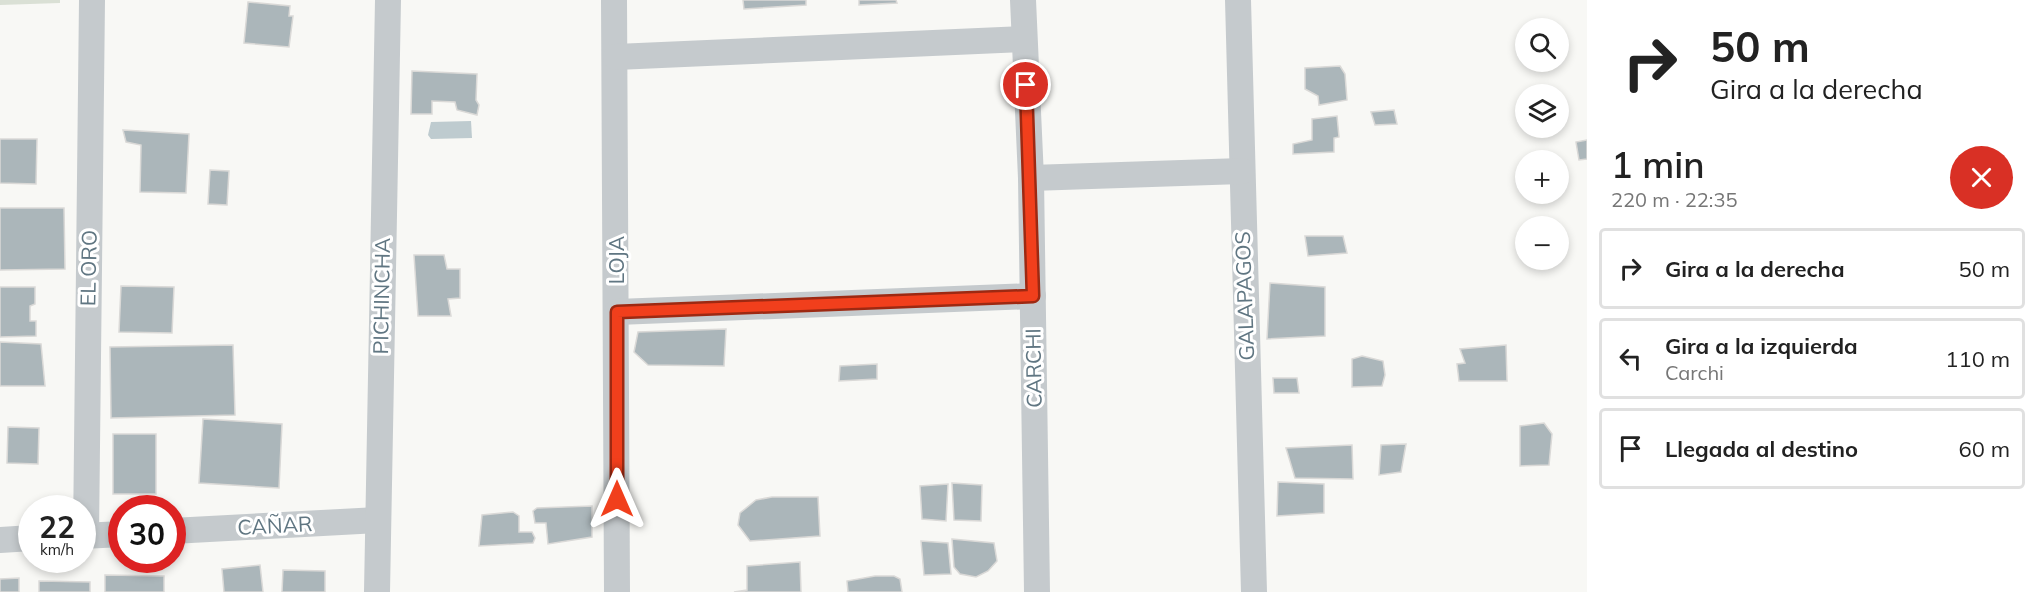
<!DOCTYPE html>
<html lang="es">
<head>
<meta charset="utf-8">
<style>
	body { margin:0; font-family:Mulish,sans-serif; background:#f2f2f2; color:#222; height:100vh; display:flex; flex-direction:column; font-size:22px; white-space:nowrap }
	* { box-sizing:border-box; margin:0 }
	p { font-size:20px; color:#767676 }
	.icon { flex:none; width:33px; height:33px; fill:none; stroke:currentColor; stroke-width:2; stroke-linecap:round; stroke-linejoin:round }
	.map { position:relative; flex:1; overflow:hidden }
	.side { display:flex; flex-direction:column; background:#fff; width:450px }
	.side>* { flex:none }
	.banner { background:#fff; color:#222; overflow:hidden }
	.fabs { position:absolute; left:1515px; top:18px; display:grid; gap:12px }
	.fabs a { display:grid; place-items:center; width:54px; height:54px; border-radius:50%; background:#fff; box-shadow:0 3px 9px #0003; font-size:30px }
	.speed { position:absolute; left:18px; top:495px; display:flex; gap:12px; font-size:30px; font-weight:700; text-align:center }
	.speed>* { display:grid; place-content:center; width:78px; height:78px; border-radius:50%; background:#fff; box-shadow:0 3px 9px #0003; line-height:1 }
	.speed small { font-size:15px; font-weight:400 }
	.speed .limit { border:9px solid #d22; background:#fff; color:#111 }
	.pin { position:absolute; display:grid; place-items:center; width:51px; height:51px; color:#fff; margin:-26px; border:3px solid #fff; border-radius:50%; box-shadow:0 2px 6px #0007 }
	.me { position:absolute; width:66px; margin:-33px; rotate:0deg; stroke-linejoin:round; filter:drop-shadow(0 0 4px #0008) }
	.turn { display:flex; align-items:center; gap:21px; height:126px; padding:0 24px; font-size:27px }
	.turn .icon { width:78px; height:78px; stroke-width:2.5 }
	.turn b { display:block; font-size:42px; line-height:51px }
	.round { display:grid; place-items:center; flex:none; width:63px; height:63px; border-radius:32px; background:#f2f2f2 }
	.headline { display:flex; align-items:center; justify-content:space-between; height:102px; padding:0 24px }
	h1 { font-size:36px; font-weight:600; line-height:45px }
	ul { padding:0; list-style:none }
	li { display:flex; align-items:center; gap:18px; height:81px; margin:0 12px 9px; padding:0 12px; border:3px solid #e0e0e0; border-radius:6px }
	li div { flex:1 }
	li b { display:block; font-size:22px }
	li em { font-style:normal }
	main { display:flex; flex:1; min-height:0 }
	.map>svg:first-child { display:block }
</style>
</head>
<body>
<main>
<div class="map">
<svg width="1587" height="592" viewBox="0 0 1587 592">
	<rect width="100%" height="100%" fill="#f8f8f5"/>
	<!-- green -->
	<path fill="#dae0d5" d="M0 0H60V3L0 5Z"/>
	<!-- water -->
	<path fill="#becbcf" d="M471 121 472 138 431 139 428 135 431 122Z"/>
	<!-- building -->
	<g fill="#abb6ba" stroke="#dad9d7" stroke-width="1.5">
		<path d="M743 0H806V5L744 9Z"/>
		<path d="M859 0H896L897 3 859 5Z"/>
		<path d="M248 2 290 6 289 16H293L289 47 244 43Z"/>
		<path d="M1340 66 1345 74 1347 100 1319 105 1318 96 1305 89V68Z"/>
		<path d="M412 71 477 74 476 100 479 105 477 115 457 110 455 102 432 101V114H411Z"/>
		<path d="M1394 110 1397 124 1375 125 1371 112Z"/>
		<path d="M1337 116 1339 137 1334 138V152L1293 154V144L1312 140V119Z"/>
		<path d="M123 130 189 134 186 193 140 192 141 145 126 142Z"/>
		<path d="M0 139H37L36 184 0 183Z"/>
		<path d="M1587 140V159L1579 160 1576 142Z"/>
		<path d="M210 170 229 171 227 205 208 204Z"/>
		<path d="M0 208H64L65 269 0 270Z"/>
		<path d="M1305 236H1343L1347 253 1308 256Z"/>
		<path d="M414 255H444L447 269H460V298L448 299 451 316H418Z"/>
		<path d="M1270 283 1325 287V336L1267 339Z"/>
		<path d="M121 286 174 287 172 333 119 332Z"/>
		<path d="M0 287H35V304L30 306V321H36V336L0 337Z"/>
		<path d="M726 329 724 366 648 365 634 352 638 332Z"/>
		<path d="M0 342 41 344 45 386H0Z"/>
		<path d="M233 345 235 415 111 418 110 347Z"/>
		<path d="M1506 345 1507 381H1459L1457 364 1465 363 1460 349Z"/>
		<path d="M1362 356 1383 361 1385 375 1382 386 1352 387V359Z"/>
		<path d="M877 364V379L839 381 840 366Z"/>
		<path d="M1273 378H1297L1299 393H1274Z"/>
		<path d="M203 419 282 424 279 488 199 483Z"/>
		<path d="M1544 423 1552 434 1549 465 1520 466V426Z"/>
		<path d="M8 427 39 428 38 464 7 463Z"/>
		<rect x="113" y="434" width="43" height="60"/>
		<path d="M1406 444 1401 472 1379 475 1381 445Z"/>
		<path d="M1352 445 1353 479 1295 478 1286 448Z"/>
		<path d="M1278 482 1324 484V513L1277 516Z"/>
		<path d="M952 483 982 485 981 521 954 520Z"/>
		<path d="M948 484 946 521 922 519 920 486Z"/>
		<path d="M772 497H818L820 536 750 541 738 525 740 513 756 500Z"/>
		<path d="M592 506V537L548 544 546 523H535L533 511 537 508Z"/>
		<path d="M513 512 519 516V532H532L535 538 533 543 479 546 482 515Z"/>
		<path d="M952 539 994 543 997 561 988 571 976 577 960 574 954 567Z"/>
		<path d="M921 541 948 543 951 574 924 575Z"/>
		<path d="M800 562 801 592H734L747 590V566Z"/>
		<path d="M260 565 263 592H224L222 569Z"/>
		<path d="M283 570 325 571V592H282Z"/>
		<path d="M105 575 164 576V592H105Z"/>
		<path d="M875 576H894L900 579 902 592H848L847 581Z"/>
		<path d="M19 578V592H0V579Z"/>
		<path d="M39 581 90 582V592H39Z"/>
	</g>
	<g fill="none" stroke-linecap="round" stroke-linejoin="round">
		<!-- minor -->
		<g stroke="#c5cacd" stroke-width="26">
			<path d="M614 0 617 592"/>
			<path d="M1023 0 1031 178 1037 592"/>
			<path d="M1238 0 1254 592"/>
			<path d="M616 57 1024 39"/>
			<path d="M1031 178 1242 171"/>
			<path d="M617 312 1033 296"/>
			<path d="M172 531 378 520"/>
			<path d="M82 536 122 534"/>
			<path d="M86 536 92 0"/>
			<path d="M0 540 32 538"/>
			<path d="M377 592 388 0"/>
		</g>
	</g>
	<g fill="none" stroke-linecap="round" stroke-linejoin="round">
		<!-- route casing -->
		<g stroke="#9d2912" stroke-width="15">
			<path id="route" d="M617 499V312L1033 296 1026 85"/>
		</g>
		<!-- route -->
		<use href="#route" stroke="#f13f1c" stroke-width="10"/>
	</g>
	<g text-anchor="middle" stroke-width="6" stroke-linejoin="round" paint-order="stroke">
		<!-- street labels -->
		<g font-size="21" fill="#607682" stroke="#fff">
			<text transform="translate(617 260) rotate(-90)" y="7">LOJA</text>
			<text transform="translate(89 268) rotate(-89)" y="7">EL ORO</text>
			<text transform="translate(382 296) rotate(-89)" y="7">PICHINCHA</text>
			<text transform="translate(1245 296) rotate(-92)" y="7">GALAPAGOS</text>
			<text transform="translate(1034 368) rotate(-91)" y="7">CARCHI</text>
			<text transform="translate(275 526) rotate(-3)" y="7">CAÑAR</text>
		</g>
	</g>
</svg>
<div class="fabs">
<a><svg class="icon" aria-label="search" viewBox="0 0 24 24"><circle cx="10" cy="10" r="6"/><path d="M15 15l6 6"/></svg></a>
<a><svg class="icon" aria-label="layers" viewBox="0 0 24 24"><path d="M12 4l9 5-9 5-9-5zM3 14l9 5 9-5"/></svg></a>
<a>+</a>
<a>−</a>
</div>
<div class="speed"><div>22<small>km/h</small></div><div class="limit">30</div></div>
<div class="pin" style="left:1026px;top:85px;background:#d93025"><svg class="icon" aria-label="arrive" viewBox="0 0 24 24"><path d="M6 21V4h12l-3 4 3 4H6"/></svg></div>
<svg class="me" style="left:617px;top:499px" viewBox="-20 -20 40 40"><path d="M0-17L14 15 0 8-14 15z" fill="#f13f1c" stroke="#fff" stroke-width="4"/></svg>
</div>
<section class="side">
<div class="banner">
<div class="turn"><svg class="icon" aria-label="right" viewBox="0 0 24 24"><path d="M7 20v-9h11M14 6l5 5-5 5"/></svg><div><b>50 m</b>Gira a la derecha</div></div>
</div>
<div class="headline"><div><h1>1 min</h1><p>220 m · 22:35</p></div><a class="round" style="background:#d93025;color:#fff"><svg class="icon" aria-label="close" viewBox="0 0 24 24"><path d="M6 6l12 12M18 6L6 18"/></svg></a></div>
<ul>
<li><svg class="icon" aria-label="right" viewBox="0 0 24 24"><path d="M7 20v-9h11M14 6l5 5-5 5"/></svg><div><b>Gira a la derecha</b></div><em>50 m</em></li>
<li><svg class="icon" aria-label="left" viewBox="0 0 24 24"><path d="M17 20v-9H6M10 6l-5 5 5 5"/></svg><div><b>Gira a la izquierda</b><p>Carchi</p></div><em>110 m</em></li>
<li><svg class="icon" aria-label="arrive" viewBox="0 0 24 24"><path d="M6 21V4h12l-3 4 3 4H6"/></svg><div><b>Llegada al destino</b></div><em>60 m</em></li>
</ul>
</section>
</main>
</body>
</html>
